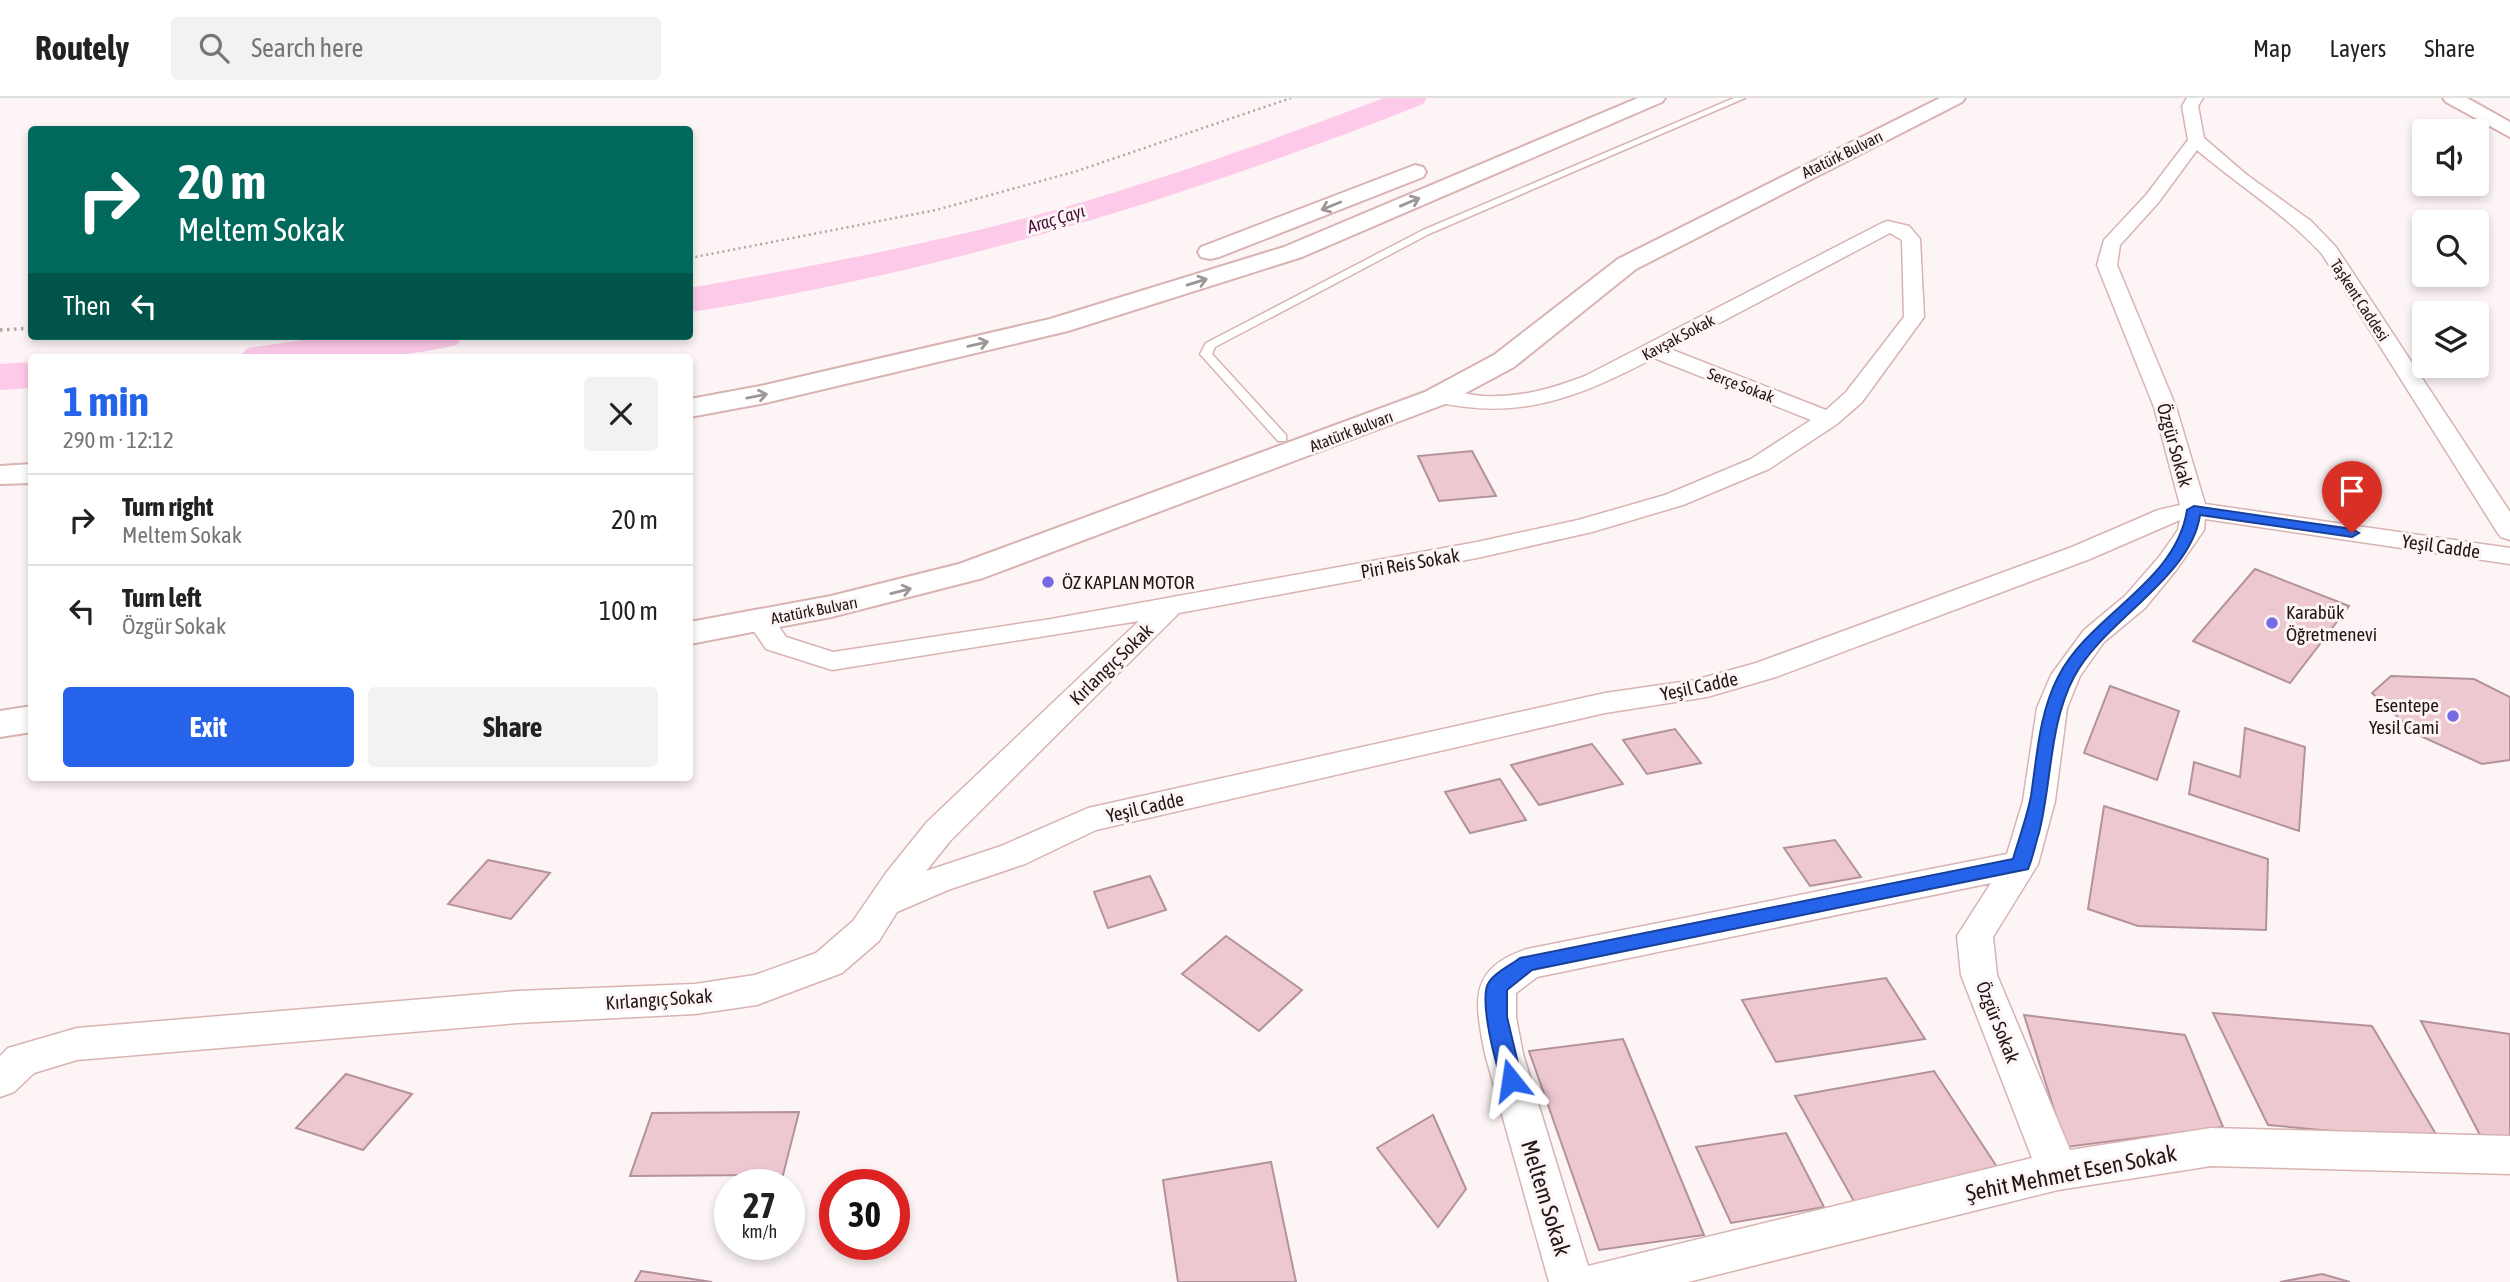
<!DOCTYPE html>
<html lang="en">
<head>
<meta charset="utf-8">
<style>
	body { margin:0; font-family:"Asap Condensed",sans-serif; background:#f2f2f2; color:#222; height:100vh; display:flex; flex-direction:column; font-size:26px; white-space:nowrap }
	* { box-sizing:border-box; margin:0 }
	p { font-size:23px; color:#767676 }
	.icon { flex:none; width:38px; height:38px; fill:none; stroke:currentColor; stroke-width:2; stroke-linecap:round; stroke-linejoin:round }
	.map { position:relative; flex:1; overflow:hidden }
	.side { position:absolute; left:28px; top:256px; width:665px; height:427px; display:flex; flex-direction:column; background:#fff; border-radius:7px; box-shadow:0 4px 10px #0003 }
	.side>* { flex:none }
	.banner { position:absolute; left:28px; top:28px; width:665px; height:214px; border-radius:7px; box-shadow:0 4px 10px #0003; background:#00695c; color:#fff; overflow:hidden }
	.controls { position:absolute; left:2412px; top:21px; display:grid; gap:14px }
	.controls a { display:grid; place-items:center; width:77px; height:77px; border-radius:7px; background:#fff; box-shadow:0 4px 10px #0003; font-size:35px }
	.speed { position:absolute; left:714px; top:1071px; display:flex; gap:14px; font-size:35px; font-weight:700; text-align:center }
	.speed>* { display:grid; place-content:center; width:91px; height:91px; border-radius:50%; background:#fff; box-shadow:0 4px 10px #0003; line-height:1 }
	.speed small { font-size:18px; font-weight:400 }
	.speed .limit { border:10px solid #d22; background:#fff; color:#111 }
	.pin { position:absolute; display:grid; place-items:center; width:60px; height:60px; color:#fff; margin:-72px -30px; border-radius:50% 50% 50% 0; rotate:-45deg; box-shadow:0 0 7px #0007 }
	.pin .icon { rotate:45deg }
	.me { position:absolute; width:77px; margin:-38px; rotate:345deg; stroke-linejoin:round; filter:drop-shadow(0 0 5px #0008) }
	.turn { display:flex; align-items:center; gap:24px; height:147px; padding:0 35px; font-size:32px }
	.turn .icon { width:91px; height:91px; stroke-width:2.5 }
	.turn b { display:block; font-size:49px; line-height:60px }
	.then { display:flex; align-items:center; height:66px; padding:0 35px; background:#0003; gap:14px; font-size:26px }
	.round { display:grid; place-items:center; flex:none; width:74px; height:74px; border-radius:7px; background:#f2f2f2 }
	.head { display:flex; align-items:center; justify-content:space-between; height:119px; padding:0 35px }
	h1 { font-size:42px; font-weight:700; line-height:52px; color:#2563eb }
	.cta { display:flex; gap:14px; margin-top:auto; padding:14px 35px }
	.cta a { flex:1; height:80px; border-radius:7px; background:#2563eb; color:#fff; font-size:28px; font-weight:700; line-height:80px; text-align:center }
	.cta a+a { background:#f2f2f2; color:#222 }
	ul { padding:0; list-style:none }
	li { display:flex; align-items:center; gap:21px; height:91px; padding:0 35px; border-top:2px solid #e0e0e0 }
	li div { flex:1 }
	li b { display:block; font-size:26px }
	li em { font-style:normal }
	header { display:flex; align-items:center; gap:42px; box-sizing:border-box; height:98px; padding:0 35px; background:#fff; border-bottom:2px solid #e0e0e0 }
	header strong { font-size:33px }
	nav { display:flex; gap:38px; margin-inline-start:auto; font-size:24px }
	.search { width:490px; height:63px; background:#f2f2f2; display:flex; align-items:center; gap:18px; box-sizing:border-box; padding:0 24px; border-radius:7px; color:#767676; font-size:26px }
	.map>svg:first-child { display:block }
</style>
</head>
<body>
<header>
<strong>Routely</strong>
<div class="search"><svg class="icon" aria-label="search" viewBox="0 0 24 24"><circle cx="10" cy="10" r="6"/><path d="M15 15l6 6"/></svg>Search here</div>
<nav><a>Map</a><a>Layers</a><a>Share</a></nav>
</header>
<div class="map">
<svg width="2510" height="1184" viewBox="0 0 2510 1184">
	<rect width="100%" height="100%" fill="#fdf5f5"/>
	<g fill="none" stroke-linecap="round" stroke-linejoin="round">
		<!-- river -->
		<g fill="#fecaea" fill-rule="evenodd">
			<path d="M1384 0H1427L1423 6C1233 81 1041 144 841 186 791 196 740 207 690 214V190C801 170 912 150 1022 121 1145 88 1265 45 1384 0Z"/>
			<path d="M332 238H463L457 247C387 264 312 259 240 259L247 250Z"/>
			<path d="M32 264V290L0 292V266Z"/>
		</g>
	</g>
	<!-- building -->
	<g fill="#edc8d1" stroke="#b4929b" stroke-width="2">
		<path d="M1472 353 1496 398 1439 403 1418 358Z"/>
		<path d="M2255 471 2349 508 2290 585 2193 543Z"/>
		<path d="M2391 578 2474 581 2510 599V662L2482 666 2416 636 2372 595Z"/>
		<path d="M2110 588 2179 613 2157 682 2084 655Z"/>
		<path d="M2245 630 2305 649 2299 733 2189 696 2194 664 2240 679Z"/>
		<path d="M1675 631 1701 665 1647 676 1623 642Z"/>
		<path d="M1592 646 1623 686 1539 707 1511 667Z"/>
		<path d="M1500 681 1526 722 1470 735 1445 694Z"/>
		<path d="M2104 708 2268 761 2266 832 2138 828 2088 811Z"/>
		<path d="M1835 742 1861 779 1810 788 1784 750Z"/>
		<path d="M488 762 550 775 511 821 448 806Z"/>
		<path d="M1150 778 1166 812 1108 830 1094 794Z"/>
		<path d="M1226 838 1302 892 1259 933 1182 876Z"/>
		<path d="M1886 880 1925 941 1776 964 1742 902Z"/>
		<path d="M2213 915 2372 928 2440 1043 2268 1027Z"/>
		<path d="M2024 917 2185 937 2223 1029 2066 1049Z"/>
		<path d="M2421 923 2510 936V1043L2481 1039Z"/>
		<path d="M1623 941 1704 1137 1599 1152 1529 953Z"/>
		<path d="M1934 973 2003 1078 1856 1107 1795 998Z"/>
		<path d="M346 976 412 996 363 1052 296 1030Z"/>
		<path d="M799 1014 783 1077 630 1078 652 1015Z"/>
		<path d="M1433 1017 1466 1091 1438 1129 1377 1050Z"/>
		<path d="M1786 1035 1824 1109 1731 1125 1696 1049Z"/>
		<path d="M1271 1064 1296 1184H1178L1163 1082Z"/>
		<path d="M641 1173 712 1184H635Z"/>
		<path d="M2322 1176 2350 1184H2280Z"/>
	</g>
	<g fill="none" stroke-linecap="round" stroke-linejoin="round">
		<!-- lane casing -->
		<g stroke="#d8b3b2" stroke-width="3">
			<path id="lane" d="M1734 0H1745L1429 136 1215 249 1212 256 1286 337V343H1278L1200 256 1206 245 1423 132Z"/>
		</g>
		<!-- street casing -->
		<g stroke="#d8b3b2" stroke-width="3">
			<path id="street" d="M2187 0H2203L2198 8 2204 40 2247 77 2311 123 2336 149 2510 414V442L2501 439 2497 434 2322 156C2285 116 2238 87 2197 52L2158 105 2120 147 2117 167 2176 309 2205 406 2510 450V466L2205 421 2204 432 2177 471 2145 510 2104 544 2080 578 2067 610 2055 703 2038 766 1993 839 1997 877 2070 1052 2211 1030 2510 1038V1076L2211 1068 2058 1092 1688 1184H1549L1485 956C1475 904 1467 871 1527 851L2007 756 2023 703 2037 610 2051 577 2084 532 2125 498 2159 459 2178 432 2180 422 2090 461 1776 579 1707 599 1605 615 1096 732 1025 766 948 792 897 814 879 843 842 875 757 907 695 916 518 925 77 962 34 975 14 994 0 999V958L8 950 77 930 518 893 695 886 755 877 816 855 853 823 886 775 927 724 1139 523 832 572 766 551 747 523 751 517 761 514 771 517 786 539 833 554 1051 521 1477 444 1578 422 1665 397 1751 361 1811 322 1654 260C1579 299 1519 324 1433 303L1430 298 1433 293C1449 289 1466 297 1482 298 1519 300 1551 291 1585 278L1882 125 1888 123 1909 128 1920 141 1924 219 1862 304 1837 326 1769 371 1683 407 1592 434 1477 460 1179 515 951 742 926 773 1001 748 1088 710 1605 595 1695 582 1756 565 2072 449 2158 412 2180 407 2154 309 2097 167 2104 142 2146 97 2188 42 2182 8ZM1890 135 1902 142 1904 219 1846 294 1826 312 1670 251ZM1991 785 1957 838 1961 877 2032 1060 1588 1168 1523 956 1516 919V895L1537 879Z"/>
		</g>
		<!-- secondary casing -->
		<g stroke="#d8b3b2" stroke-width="4">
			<path id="secondary" d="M2443 0H2467L2510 24V39L2446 4Z"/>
		</g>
		<!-- primary casing -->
		<g stroke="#d8b3b2" stroke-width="4">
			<g id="primary">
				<path d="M1940 0H1965L1962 4 1636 171 1514 269 1445 306 983 480 831 519 690 546V524L831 498 959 466 1425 294 1494 257 1618 161Z"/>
				<path d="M32 608V634L0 639V613Z"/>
			</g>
		</g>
		<!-- highway casing -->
		<g stroke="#d8b3b2" stroke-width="4">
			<g id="highway">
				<path d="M1638 0H1665L1662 4 1302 159 1068 233 765 305 690 319V301L765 287 1050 221 1284 149Z"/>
				<path d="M1415 67 1423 69 1426 74 1423 79 1219 159 1210 161 1201 159 1198 154 1201 149Z"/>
				<path d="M32 366V385L0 386V368Z"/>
			</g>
		</g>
		<!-- path-far1 -->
		<path stroke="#afa5a5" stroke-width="2.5" stroke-dasharray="2 3.5" stroke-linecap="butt" d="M690 160 936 112 1077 73 1291 0"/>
		<!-- path -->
		<path stroke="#afa5a5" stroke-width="3.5" stroke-dasharray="2.5 4.5" stroke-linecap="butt" d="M0 232 32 230"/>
		<!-- lane -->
		<use href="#lane" fill="#fff" fill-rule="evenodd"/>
		<!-- street -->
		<use href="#street" fill="#fff" fill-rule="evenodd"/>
		<!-- secondary -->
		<use href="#secondary" fill="#fff" fill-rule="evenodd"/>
		<!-- primary -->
		<use href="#primary" fill="#fff" fill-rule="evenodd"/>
		<!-- highway -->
		<use href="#highway" fill="#fff" fill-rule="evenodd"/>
	</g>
	<!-- one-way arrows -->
	<defs><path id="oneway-shaft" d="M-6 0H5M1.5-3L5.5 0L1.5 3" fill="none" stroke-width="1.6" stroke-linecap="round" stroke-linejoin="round" transform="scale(1.75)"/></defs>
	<g stroke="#9c9696">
		<use href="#oneway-shaft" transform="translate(1410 104) rotate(-23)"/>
		<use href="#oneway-shaft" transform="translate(1331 108) rotate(158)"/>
		<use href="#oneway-shaft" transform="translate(1197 184) rotate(-17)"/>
		<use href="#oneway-shaft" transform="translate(978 246) rotate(-13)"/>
		<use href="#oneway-shaft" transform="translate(757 298) rotate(-11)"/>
		<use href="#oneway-shaft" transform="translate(901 493) rotate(-14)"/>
	</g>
	<!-- route -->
	<path fill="#2563eb" stroke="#184099" stroke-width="2" d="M2194 408 2352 431 2359 435 2352 439 2200 417C2191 480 2103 523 2074 579 2049 626 2052 684 2039 735 2035 747 2033 760 2028 771L1532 872 1507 892V919L1522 982 1519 988 1511 991 1504 988C1496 971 1478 899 1489 884 1495 874 1511 867 1520 860L2013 761C2019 740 2027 719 2031 698 2037 658 2039 616 2058 579 2090 516 2176 485 2187 412Z"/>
	<!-- markers -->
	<g fill="#766ae5" stroke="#fdf5f5" stroke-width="2.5">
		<circle cx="1048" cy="484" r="7"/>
		<circle cx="2272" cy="525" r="7"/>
		<circle cx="2453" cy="618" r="7"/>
	</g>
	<g text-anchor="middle" stroke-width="6" stroke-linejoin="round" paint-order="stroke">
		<!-- far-street labels -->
		<g font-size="16" fill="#231616" stroke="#fdf5f5">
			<text transform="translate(1842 56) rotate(-26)" y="6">Atatürk Bulvarı</text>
			<text transform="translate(2360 202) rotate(57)" y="6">Taşkent Caddesi</text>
			<text transform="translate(1678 239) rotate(-28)" y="6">Kavşak Sokak</text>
			<text transform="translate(1741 287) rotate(21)" y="6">Serçe Sokak</text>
			<text transform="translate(1351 333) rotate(-21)" y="6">Atatürk Bulvarı</text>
			<text transform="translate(814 512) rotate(-11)" y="6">Atatürk Bulvarı</text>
		</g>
		<!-- far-water labels -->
		<g font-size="18" font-style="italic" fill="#4a103a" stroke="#fdf5f5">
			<text transform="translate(1056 121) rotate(-17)" y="6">Araç Çayı</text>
		</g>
		<!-- street labels -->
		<g font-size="19" fill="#231616" stroke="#fdf5f5">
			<text transform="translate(2175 347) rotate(74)" y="7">Özgür Sokak</text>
			<text transform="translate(2441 448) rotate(8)" y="7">Yeşil Cadde</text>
			<text transform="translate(1410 465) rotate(-10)" y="7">Piri Reis Sokak</text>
			<text transform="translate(1111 566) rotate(-44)" y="7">Kırlangıç Sokak</text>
			<text transform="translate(1699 588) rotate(-12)" y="7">Yeşil Cadde</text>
			<text transform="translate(1145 709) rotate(-13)" y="7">Yeşil Cadde</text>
			<text transform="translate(659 901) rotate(-4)" y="7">Kırlangıç Sokak</text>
			<text transform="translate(1998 924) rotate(68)" y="7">Özgür Sokak</text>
		</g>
		<!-- poi labels -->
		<g font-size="19" fill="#231616" stroke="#fdf5f5" text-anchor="start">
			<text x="1062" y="491">ÖZ KAPLAN MOTOR</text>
			<text x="2286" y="521">Karabük<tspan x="2286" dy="22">Öğretmenevi</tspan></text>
			<text x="2439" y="614" text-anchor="end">Esentepe<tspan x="2439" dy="22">Yesil Cami</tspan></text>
		</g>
		<!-- near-street labels -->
		<g font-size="23" fill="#231616" stroke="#fdf5f5">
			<text transform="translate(2071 1075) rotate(-11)" y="8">Şehit Mehmet Esen Sokak</text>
			<text transform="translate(1546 1100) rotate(73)" y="8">Meltem Sokak</text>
		</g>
	</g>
</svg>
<div class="controls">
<a><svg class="icon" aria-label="sound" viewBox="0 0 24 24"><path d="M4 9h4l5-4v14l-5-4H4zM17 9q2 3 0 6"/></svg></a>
<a><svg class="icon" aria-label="search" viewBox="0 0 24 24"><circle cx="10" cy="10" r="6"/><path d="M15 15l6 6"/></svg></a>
<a><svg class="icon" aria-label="layers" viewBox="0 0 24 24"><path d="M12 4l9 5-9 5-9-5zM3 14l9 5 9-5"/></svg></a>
</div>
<div class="speed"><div>27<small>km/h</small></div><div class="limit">30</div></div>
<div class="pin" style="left:2352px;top:435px;background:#d93025"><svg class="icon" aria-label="arrive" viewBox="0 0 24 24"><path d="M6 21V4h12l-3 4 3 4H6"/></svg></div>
<svg class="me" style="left:1511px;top:982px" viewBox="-20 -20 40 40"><path d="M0-17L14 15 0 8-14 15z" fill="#2563eb" stroke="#fff" stroke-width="4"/></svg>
<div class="banner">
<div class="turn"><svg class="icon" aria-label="right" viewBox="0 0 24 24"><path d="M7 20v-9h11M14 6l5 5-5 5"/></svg><div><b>20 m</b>Meltem Sokak</div></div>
<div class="then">Then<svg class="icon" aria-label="left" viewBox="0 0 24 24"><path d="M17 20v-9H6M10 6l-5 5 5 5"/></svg></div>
</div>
<section class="side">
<div class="head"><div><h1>1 min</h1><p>290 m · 12:12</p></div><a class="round"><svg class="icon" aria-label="close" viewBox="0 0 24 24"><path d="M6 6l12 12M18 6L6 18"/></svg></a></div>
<ul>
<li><svg class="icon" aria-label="right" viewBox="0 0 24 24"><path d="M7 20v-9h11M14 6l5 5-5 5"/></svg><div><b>Turn right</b><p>Meltem Sokak</p></div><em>20 m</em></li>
<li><svg class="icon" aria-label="left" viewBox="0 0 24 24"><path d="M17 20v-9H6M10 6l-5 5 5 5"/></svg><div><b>Turn left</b><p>Özgür Sokak</p></div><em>100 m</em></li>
</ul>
<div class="cta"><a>Exit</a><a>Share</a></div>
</section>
</div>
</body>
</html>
